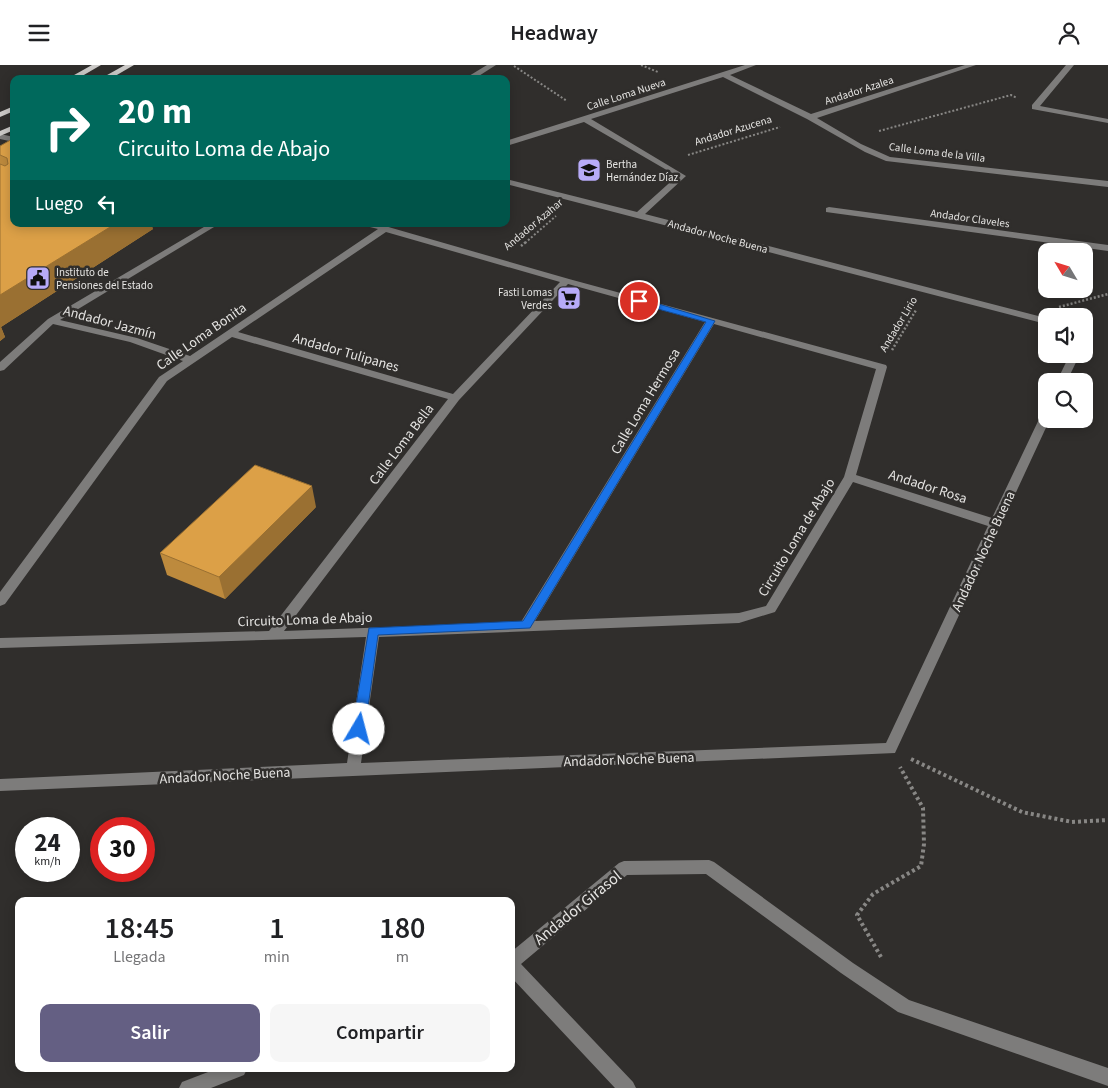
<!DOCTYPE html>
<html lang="es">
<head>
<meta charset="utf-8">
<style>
	body { margin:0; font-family:"Source Sans 3",sans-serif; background:#f6f6f6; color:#202124; height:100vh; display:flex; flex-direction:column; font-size:19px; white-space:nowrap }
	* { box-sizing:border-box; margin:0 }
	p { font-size:16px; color:#757577 }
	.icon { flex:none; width:28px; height:28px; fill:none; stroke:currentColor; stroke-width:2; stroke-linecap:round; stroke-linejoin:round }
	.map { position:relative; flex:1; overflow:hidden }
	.side { position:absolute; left:15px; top:832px; width:500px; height:175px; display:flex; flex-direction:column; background:#fff; border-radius:10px; box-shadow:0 2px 12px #0003 }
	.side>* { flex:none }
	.top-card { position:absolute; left:10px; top:10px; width:500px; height:152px; border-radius:10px; box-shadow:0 2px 12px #0003; background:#00695c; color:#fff; overflow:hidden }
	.needle { width:32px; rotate:308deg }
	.buttons { position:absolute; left:1038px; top:178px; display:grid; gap:10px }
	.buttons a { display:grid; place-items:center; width:55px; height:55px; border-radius:10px; background:#fff; box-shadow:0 2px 12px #0003; font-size:25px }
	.speed { position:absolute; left:15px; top:752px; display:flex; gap:10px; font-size:25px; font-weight:700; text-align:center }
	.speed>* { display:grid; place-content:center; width:65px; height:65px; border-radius:50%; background:#fff; box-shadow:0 2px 12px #0003; line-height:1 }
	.speed small { font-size:12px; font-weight:400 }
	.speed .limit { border:8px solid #d22; background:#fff; color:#111 }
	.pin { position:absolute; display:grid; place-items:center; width:42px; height:42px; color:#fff; margin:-21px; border:2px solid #fff; border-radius:50%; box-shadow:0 1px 5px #0007 }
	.me { position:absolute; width:55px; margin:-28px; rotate:8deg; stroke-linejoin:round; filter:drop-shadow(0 0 4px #0008) }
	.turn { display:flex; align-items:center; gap:18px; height:105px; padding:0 25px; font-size:22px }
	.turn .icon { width:65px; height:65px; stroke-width:2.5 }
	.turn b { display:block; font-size:35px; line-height:42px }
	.then { display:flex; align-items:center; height:48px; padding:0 25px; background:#0003; gap:10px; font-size:19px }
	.eta { display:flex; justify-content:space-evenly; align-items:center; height:85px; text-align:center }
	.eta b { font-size:30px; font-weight:600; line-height:35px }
	.cta { display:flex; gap:10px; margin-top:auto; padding:10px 25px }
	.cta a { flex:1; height:58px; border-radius:10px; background:#645f83; color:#fff; font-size:20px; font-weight:600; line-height:58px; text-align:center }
	.cta a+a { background:#f6f6f6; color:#202124 }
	header { display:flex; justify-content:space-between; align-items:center; height:65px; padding:0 25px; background:#fff; font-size:22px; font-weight:600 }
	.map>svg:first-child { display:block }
</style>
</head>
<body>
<header><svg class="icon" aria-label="menu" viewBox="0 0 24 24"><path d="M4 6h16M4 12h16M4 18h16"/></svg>Headway<svg class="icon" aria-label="person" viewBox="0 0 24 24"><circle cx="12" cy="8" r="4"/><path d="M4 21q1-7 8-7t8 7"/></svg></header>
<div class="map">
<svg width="1108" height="1023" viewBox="0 0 1108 1023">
	<rect width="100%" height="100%" fill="#302e2c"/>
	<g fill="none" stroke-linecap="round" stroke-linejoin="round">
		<!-- path-far2 -->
		<g stroke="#888785" stroke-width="2" stroke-dasharray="2 2" stroke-linecap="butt">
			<path d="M641 0 658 7"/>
			<path d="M514 1 567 36"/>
			<path d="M879 66 1011 30 1017 33"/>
			<path d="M688 90 780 62"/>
			<path d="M525 178 556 151"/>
		</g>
		<!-- path-far1 -->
		<g stroke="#888785" stroke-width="2.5" stroke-dasharray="2 2" stroke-linecap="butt">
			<path d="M521 181 526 177"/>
			<path d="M1059 242 1108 229"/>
			<path d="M892 285 916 245"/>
		</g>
		<!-- path -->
		<g stroke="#888785" stroke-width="4" stroke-dasharray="3 3" stroke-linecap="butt">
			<path d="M911 694 1022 747 1072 757 1108 755"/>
			<path d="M881 892 857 850 873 829 921 801 924 779 923 743 900 702"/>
		</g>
		<!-- minor -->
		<g fill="#7d7c7b" fill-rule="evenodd">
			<path d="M487 0H496L474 14H464Z"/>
			<path d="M745 0H756L730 10 811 49 965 0H976L817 53 861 79 890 92 1108 116V122L886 96 865 87 807 54 723 12 591 54 686 111 645 149 1046 253V259L506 119V114L637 147 677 111 584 57 506 81V76Z"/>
			<path d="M1066 0H1074L1040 41 1108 54V58L1032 44V40Z"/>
			<path d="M0 69 14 72V77L0 74Z"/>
			<path d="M829 142 1108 180V186L826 147V143Z"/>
			<path d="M209 159H219L60 255 137 273 190 291 378 164 366 161 365 159H378L569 214 886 300 887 302 856 410 992 453 1041 350 1046 347V354H1050L895 688 0 726V714L347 698 366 572 0 583V573L269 566 448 334 232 272 167 316 5 539 0 541V527L159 312 183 296 130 277 53 259 4 305 0 306V297L48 254ZM386 167 560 217 453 329 238 267ZM568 219 705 257 521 557 284 566 459 335ZM714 259 876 304 844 412 766 541 739 548 535 556ZM853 417 988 461 886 678 361 698 379 572 739 558 775 547Z"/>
			<path d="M1084 263 1088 264 1089 269 1084 272Z"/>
			<path d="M1070 289H1080L1067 316H1057Z"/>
			<path d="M709 795 714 797 853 898 909 935 1108 1003V1021L898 947 841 908 706 809 627 810 521 899 633 1017 636 1023H615L511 912V887L619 798 624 796Z"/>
			<path d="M216 1004H247L244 1010 211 1023H179L182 1017Z"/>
		</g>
		<!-- major -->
		<g fill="#cccac8" fill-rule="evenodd">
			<path d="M92 0H101L77 14H67Z"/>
			<path d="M125 0H134L110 14H100Z"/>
			<path d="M14 41V46L0 52V47Z"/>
			<path d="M14 60V65L0 71V66Z"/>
		</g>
	</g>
	<!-- wall -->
	<g fill="#bd8a3d">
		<path d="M0 81 153 164 1 262 5 272 0 276Z"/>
		<path d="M316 442 225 534 167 510 160 488Z"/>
	</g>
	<!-- shaded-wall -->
	<g fill="#9a7032">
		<path d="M115 159H152L153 164 1 262 5 272 0 276V230Z"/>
		<path d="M312 421 316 442 225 534 219 512Z"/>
	</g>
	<!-- building -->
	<g fill="#dca047" stroke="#9a7032">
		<path d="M14 73V159H115L0 230V99L5 101 8 99 7 93 0 90V81Z"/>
		<path d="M255 400 312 421 219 512 160 488Z"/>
	</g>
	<!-- route -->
	<path fill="#1a73e8" stroke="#114b97" d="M639 233 715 256 530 563 378 570 365 664 363 668H354L352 664 369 563 523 556 706 257 636 238V234Z"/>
	<!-- icons -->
	<defs>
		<g id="school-square" transform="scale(1.25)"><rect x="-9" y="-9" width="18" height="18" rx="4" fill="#b7abf8" stroke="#302e2c"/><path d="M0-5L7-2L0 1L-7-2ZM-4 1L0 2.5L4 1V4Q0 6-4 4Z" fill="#111"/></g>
		<g id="civic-square" transform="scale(1.25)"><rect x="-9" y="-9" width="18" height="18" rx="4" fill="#b7abf8" stroke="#302e2c"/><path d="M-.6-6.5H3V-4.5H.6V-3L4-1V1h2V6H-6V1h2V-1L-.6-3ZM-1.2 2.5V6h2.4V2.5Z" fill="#111"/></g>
		<g id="supermarket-square" transform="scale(1.25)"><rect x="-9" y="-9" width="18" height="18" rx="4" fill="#b7abf8" stroke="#302e2c"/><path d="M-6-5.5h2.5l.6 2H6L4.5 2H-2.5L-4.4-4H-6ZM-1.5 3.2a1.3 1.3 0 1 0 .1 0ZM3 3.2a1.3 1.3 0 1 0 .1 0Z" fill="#111"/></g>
	</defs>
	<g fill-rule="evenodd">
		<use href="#school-square" x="589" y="105"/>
		<use href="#civic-square" x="38" y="213"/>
		<use href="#supermarket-square" x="569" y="233"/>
	</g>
	<g text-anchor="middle" stroke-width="5" stroke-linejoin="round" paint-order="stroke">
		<!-- far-street labels -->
		<g font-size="11" fill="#e5e4e2" stroke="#302e2c">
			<text transform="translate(859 25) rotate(-18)" y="4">Andador Azalea</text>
			<text transform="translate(626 29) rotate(-18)" y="4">Calle Loma Nueva</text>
			<text transform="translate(733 65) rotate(-17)" y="4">Andador Azucena</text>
			<text transform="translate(937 87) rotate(7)" y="4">Calle Loma de la Villa</text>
			<text transform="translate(970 153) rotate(8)" y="4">Andador Claveles</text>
			<text transform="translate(533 159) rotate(-40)" y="4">Andador Azahar</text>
			<text transform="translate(718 171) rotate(15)" y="4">Andador Noche Buena</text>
			<text transform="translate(898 259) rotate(-59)" y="4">Andador Lirio</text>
		</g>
		<!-- far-poi labels -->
		<g font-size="11" fill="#e5e4e2" stroke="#302e2c" text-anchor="start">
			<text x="606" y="103">Bertha<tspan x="606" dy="13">Hernández Díaz</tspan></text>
			<text x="56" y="211">Instituto de<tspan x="56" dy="13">Pensiones del Estado</tspan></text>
			<text x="552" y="231" text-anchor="end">Fasti Lomas<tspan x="552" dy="13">Verdes</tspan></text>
		</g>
		<!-- street labels -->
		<g font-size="14" fill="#e5e4e2" stroke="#302e2c">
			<text transform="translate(110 257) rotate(15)" y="5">Andador Jazmín</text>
			<text transform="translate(201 271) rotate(-35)" y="5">Calle Loma Bonita</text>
			<text transform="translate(346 287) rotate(16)" y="5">Andador Tulipanes</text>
			<text transform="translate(645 336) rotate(-59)" y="5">Calle Loma Hermosa</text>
			<text transform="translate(401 379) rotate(-53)" y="5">Calle Loma Bella</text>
			<text transform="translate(928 421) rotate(18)" y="5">Andador Rosa</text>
			<text transform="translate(796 472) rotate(-59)" y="5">Circuito Loma de Abajo</text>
			<text transform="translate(983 486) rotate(-65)" y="5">Andador Noche Buena</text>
			<text transform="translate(305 554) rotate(-2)" y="5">Circuito Loma de Abajo</text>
			<text transform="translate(629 694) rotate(-2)" y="5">Andador Noche Buena</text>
			<text transform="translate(225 710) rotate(-3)" y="5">Andador Noche Buena</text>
		</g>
		<!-- near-street labels -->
		<g font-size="16" fill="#e5e4e2" stroke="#302e2c">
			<text transform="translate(577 842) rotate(-39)" y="6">Andador Girasol</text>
		</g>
	</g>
</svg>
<div class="buttons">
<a><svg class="needle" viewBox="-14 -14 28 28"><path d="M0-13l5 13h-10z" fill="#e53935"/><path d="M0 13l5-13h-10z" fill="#757577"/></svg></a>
<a><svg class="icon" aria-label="sound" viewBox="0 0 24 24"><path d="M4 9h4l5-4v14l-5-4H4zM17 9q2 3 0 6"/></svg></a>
<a><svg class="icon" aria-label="search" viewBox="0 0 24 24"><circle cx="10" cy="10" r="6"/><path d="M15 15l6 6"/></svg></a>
</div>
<div class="speed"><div>24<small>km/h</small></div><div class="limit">30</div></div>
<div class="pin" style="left:639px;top:236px;background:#d93025"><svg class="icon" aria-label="arrive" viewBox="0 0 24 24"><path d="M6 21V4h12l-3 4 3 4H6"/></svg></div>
<svg class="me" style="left:359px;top:664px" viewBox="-20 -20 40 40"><circle r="19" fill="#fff"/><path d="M0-13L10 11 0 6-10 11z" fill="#1a73e8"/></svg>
<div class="top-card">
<div class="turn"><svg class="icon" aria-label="right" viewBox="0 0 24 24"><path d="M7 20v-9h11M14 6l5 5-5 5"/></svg><div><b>20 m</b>Circuito Loma de Abajo</div></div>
<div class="then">Luego<svg class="icon" aria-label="left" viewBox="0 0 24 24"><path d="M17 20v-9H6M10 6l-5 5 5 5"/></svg></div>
</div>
<section class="side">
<div class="eta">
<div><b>18:45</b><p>Llegada</p></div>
<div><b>1</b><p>min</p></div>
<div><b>180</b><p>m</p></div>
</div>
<div class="cta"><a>Salir</a><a>Compartir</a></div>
</section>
</div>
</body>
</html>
